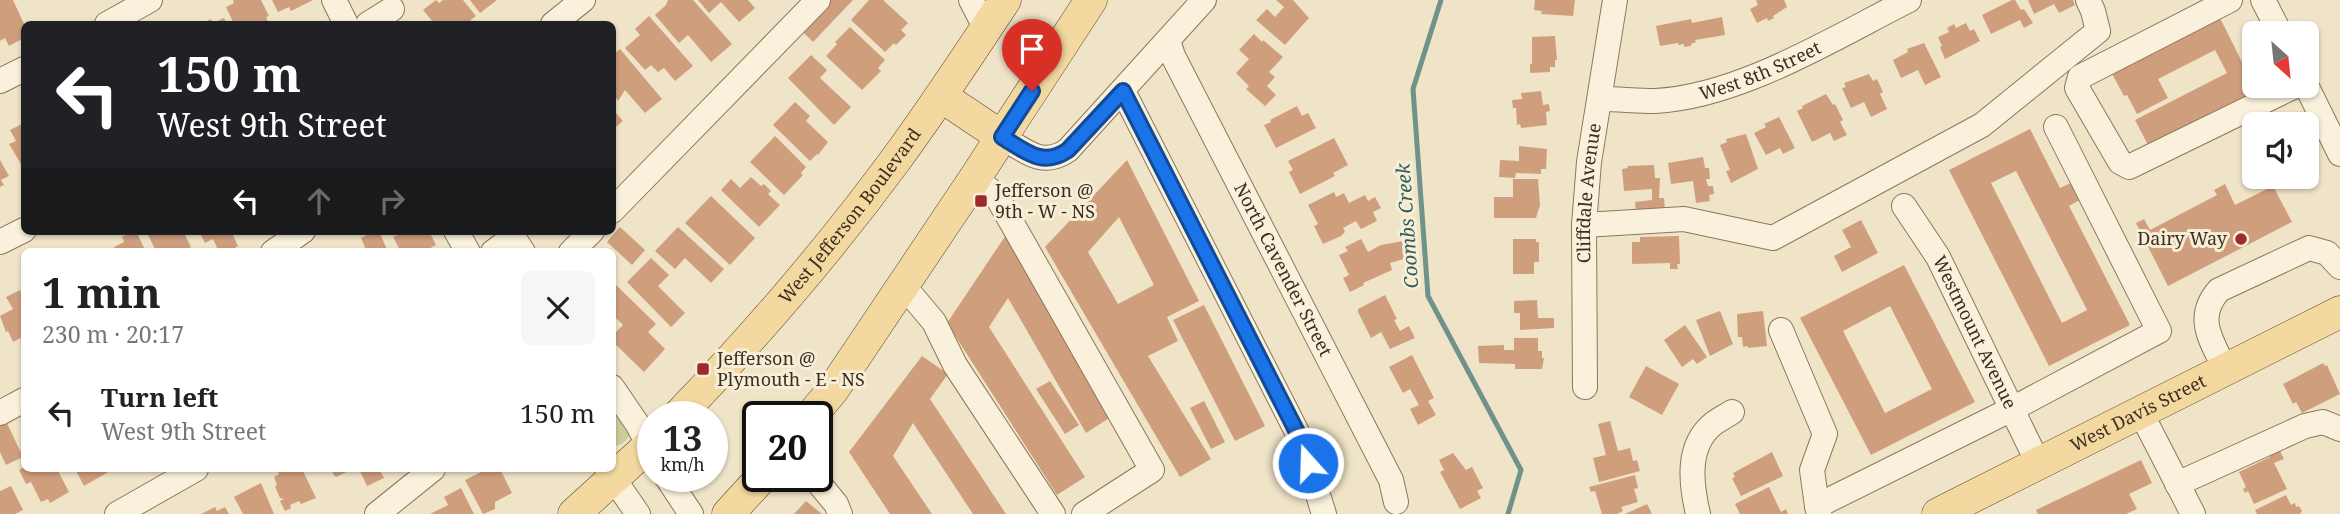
<!DOCTYPE html>
<html lang="en">
<head>
<meta charset="utf-8">
<style>
	body { margin:0; font-family:"Noto Serif",serif; background:#f6f6f6; color:#222; height:100vh; display:flex; flex-direction:column; font-size:26px; white-space:nowrap }
	* { box-sizing:border-box; margin:0 }
	p { font-size:23px; color:#767676 }
	.icon { flex:none; width:38px; height:38px; fill:none; stroke:currentColor; stroke-width:2; stroke-linecap:round; stroke-linejoin:round }
	.map { position:relative; flex:1; overflow:hidden }
	.side { position:absolute; left:21px; top:248px; width:595px; height:224px; display:flex; flex-direction:column; background:#fff; border-radius:10px; box-shadow:0 2px 5px #0004 }
	.side>* { flex:none }
	.hud { position:absolute; left:21px; top:21px; width:595px; height:214px; border-radius:10px; box-shadow:0 2px 5px #0004; background:#202124; color:#fff; overflow:hidden }
	.needle { width:46px; rotate:153deg }
	.controls { position:absolute; left:2242px; top:21px; display:grid; gap:14px }
	.controls a { display:grid; place-items:center; width:77px; height:77px; border-radius:10px; background:#fff; box-shadow:0 2px 5px #0004; font-size:35px }
	.speed { position:absolute; left:637px; top:401px; display:flex; gap:14px; font-size:35px; font-weight:700; text-align:center }
	.speed>* { display:grid; place-content:center; width:91px; height:91px; border-radius:50%; background:#fff; box-shadow:0 2px 5px #0004; line-height:1 }
	.speed small { font-size:18px; font-weight:400 }
	.speed .limit { border:4px solid #111; border-radius:10px; background:#fff; color:#111 }
	.pin { position:absolute; display:grid; place-items:center; width:60px; height:60px; color:#fff; margin:-72px -30px; border-radius:50% 50% 50% 0; rotate:-45deg; box-shadow:0 0 7px #0007 }
	.pin .icon { rotate:45deg }
	.me { position:absolute; width:77px; margin:-38px; rotate:340deg; stroke-linejoin:round; filter:drop-shadow(0 0 5px #0008) }
	.turn { display:flex; align-items:center; gap:24px; height:147px; padding:0 21px; font-size:32px }
	.turn .icon { width:91px; height:91px; stroke-width:2.5 }
	.turn b { display:block; font-size:49px; line-height:60px }
	.lanes { display:flex; align-items:center; height:66px; padding:0 21px; background:#0003; justify-content:center; gap:35px; direction:ltr }
	.lanes .off { opacity:.35 }
	.round { display:grid; place-items:center; flex:none; width:74px; height:74px; border-radius:10px; background:#f6f6f6 }
	.overview { display:flex; align-items:center; justify-content:space-between; height:119px; padding:0 21px }
	h1 { font-size:42px; font-weight:700; line-height:52px }
	ul { padding:0; list-style:none }
	li { display:flex; align-items:center; gap:21px; height:91px; padding:0 21px }
	li div { flex:1 }
	li b { display:block; font-size:26px }
	li em { font-style:normal }
	.map>svg:first-child { display:block }
</style>
</head>
<body>
<div class="map">
<svg width="2340" height="514" viewBox="0 0 2340 514">
	<rect width="100%" height="100%" fill="#f0e4c8"/>
	<!-- green -->
	<path fill="#c9cf9b" d="M612 401 631 430C629 440 623 445 613 446Z"/>
	<g fill="none" stroke-linecap="round" stroke-linejoin="round">
		<!-- stream -->
		<path stroke="#6f938a" stroke-width="5" d="M1441 0 1413 89 1428 296 1521 470 1508 514"/>
	</g>
	<!-- building -->
	<g fill="#cf9f7d" fill-rule="evenodd">
		<path d="M0 0H13L24 24V38L9 46 5 38 0 41Z"/>
		<path d="M233 0H261L269 16 266 17 269 24H234L226 7 234 3Z"/>
		<path d="M272 0H313L291 11 289 7 278 12Z"/>
		<path d="M436 0 439 3 443 0H463L476 16 466 24H429L433 22 423 10Z"/>
		<path d="M470 0H497L480 13Z"/>
		<path d="M668 0H693L732 44 711 62 688 35 679 43 655 15 666 5Z"/>
		<path d="M698 0H748L755 8 739 22 721 2 709 13Z"/>
		<path d="M828 0H853L813 42 800 29Z"/>
		<path d="M869 0H883L908 23 901 30 906 35 896 45 894 43 885 52 851 20Z"/>
		<path d="M1276 0H1293L1309 18 1285 45 1256 20 1267 9 1275 17 1284 7Z"/>
		<path d="M1535 0H1575L1573 16 1541 14 1542 11 1534 10Z"/>
		<path d="M1756 0H1784L1787 7 1773 16 1774 18 1768 21 1767 18 1757 23 1750 9 1758 5Z"/>
		<path d="M2012 0H2015L2021 10 2024 9 2033 23 2024 28 2020 20 1991 34 1982 15Z"/>
		<path d="M2028 0H2073L2075 5 2059 13 2054 4 2034 14Z"/>
		<path d="M649 16 693 66 675 81 664 68 658 72 651 65 645 70 625 48 640 35 635 29Z"/>
		<path d="M2219 16 2257 92 2149 147 2135 120 2227 73 2215 50 2158 79 2168 98 2137 114 2127 95 2124 96 2110 70Z"/>
		<path d="M1722 17 1725 35 1695 40 1696 42 1691 44V46L1684 47V44L1678 45V43L1660 46 1656 26 1691 19 1692 23Z"/>
		<path d="M224 18 227 24H201L211 19 213 23Z"/>
		<path d="M1966 23 1970 31 1974 29 1980 41 1945 59 1940 47 1942 46 1938 37 1949 32 1947 28 1954 24 1956 28Z"/>
		<path d="M850 27 885 60 878 68 881 71 862 90 826 56 837 44 835 42Z"/>
		<path d="M1254 34 1262 42 1263 40 1283 57 1269 72 1275 77 1267 86 1276 95 1265 106 1246 89 1249 86 1236 73 1249 59 1239 50Z"/>
		<path d="M1555 36 1557 60H1555V67H1550V72L1530 73V64H1532V37Z"/>
		<path d="M1924 43 1941 77 1925 85 1918 70 1901 78 1893 60 1908 52 1907 49Z"/>
		<path d="M620 49 662 99 645 113 625 90 618 101 616 98 612 100V56Z"/>
		<path d="M811 55 827 70 820 78 851 107 834 125 788 78Z"/>
		<path d="M1869 74 1873 81 1877 79 1883 92 1880 94 1887 109 1871 117 1864 102 1851 108 1842 88 1846 87 1844 83Z"/>
		<path d="M1541 91 1543 105 1549 104 1550 111 1546 112 1547 125 1521 128 1520 124 1517 125 1516 108H1513L1512 100 1522 99 1521 93Z"/>
		<path d="M1826 94 1833 105 1835 104 1843 120 1840 122 1847 135 1834 141 1830 133 1812 142 1797 111 1803 108 1802 106Z"/>
		<path d="M795 102 810 116 806 121 828 142 818 155 817 154 810 161 773 125Z"/>
		<path d="M1297 106 1302 116 1308 113 1316 128 1276 148 1264 125 1271 122 1270 120Z"/>
		<path d="M612 108 623 121 612 130Z"/>
		<path d="M1779 117 1795 148 1783 154 1780 148 1766 155 1754 133 1766 127 1764 124Z"/>
		<path d="M24 123V169L9 144 16 141 10 130Z"/>
		<path d="M2030 129 2060 188 2079 179 2087 196 2069 206 2130 325 2049 366 1949 170ZM2016 171 2087 310 2062 323 1991 183Z"/>
		<path d="M1746 134 1758 169 1731 183 1726 171 1730 170 1720 145 1727 142 1726 139Z"/>
		<path d="M775 136 806 167 801 173 803 175 784 195 750 162Z"/>
		<path d="M1334 138 1348 165 1333 173 1335 176 1300 194 1289 172 1293 170 1288 161Z"/>
		<path d="M1519 146 1547 149 1546 169H1541V174L1516 173 1515 178 1499 177 1500 160 1519 161Z"/>
		<path d="M1703 157 1705 168H1709L1710 179H1706L1708 186H1713L1714 194 1709 195 1710 201 1696 203 1693 181 1671 184 1668 163Z"/>
		<path d="M0 160 9 176 1 180 4 185 0 187Z"/>
		<path d="M1127 160 1199 301 1167 317 1178 341 1148 356 1211 459 1180 477 1045 247ZM1119 217 1154 285 1118 304 1088 252Z"/>
		<path d="M1654 165 1655 178H1660L1659 198H1664L1665 210 1636 212 1635 202 1652 200V189L1624 191 1622 169 1628 168 1627 166Z"/>
		<path d="M751 177 761 186 764 184 771 191 768 194 780 205 759 227 721 190 731 179 740 188Z"/>
		<path d="M1513 179H1538L1540 205 1536 218H1494V197H1513Z"/>
		<path d="M2225 184 2235 205 2273 186 2292 222 2168 286 2136 223 2144 219 2150 230 2217 195 2214 190Z"/>
		<path d="M1334 192 1336 197 1344 193 1349 203 1365 195 1368 201 1375 197 1381 208 1373 212 1377 221 1361 229 1356 221 1343 228 1345 232 1341 236 1323 244 1314 226 1318 224 1308 205Z"/>
		<path d="M711 196 755 238 730 265 685 223Z"/>
		<path d="M1861 220 1878 253 1842 272 1834 256 1851 247 1842 230Z"/>
		<path d="M620 227 645 250 632 265 607 242Z"/>
		<path d="M678 227 724 269 711 283 685 258 675 269 655 251Z"/>
		<path d="M133 231H136L146 252H116L114 247 124 242 122 237Z"/>
		<path d="M146 231H183L191 247 180 252 156 251Z"/>
		<path d="M199 231H231L238 246 228 252H219L213 239 205 243Z"/>
		<path d="M375 231H379L388 252H367L361 238Z"/>
		<path d="M396 231H429L436 245 423 252H401L393 237 398 235Z"/>
		<path d="M1008 232 1114 415 1086 433 1008 298 989 327 1085 477 1057 495 947 323Z"/>
		<path d="M1679 236 1680 264H1677L1678 269H1670V263L1632 264V242H1640V237Z"/>
		<path d="M1361 239 1368 252 1381 245 1403 241 1407 258 1390 263 1392 270 1363 283 1364 285 1350 292 1343 278 1349 275 1339 255 1348 251 1345 247Z"/>
		<path d="M1513 239H1536V242H1539V262H1534V274H1513Z"/>
		<path d="M651 258 669 275 658 286 685 313 671 327 627 282Z"/>
		<path d="M1904 265 1975 402 1871 455 1800 318ZM1890 306 1932 389 1885 413 1843 331Z"/>
		<path d="M612 281 656 324 648 332 665 349 644 372 612 341V336L623 325 612 314Z"/>
		<path d="M20 290 24 300V336L13 342 8 331 6 332 0 316 13 309 6 297Z"/>
		<path d="M1385 295 1397 319 1394 320 1400 331 1409 326 1415 338 1390 349 1381 332 1371 338 1358 312V309Z"/>
		<path d="M1537 300 1538 318H1554V328L1520 330V313H1514V301Z"/>
		<path d="M1204 305 1265 426 1235 441 1173 320Z"/>
		<path d="M1720 311 1733 344 1710 356 1696 320Z"/>
		<path d="M1763 311 1767 346 1748 348V346L1743 347 1742 337H1738L1737 314Z"/>
		<path d="M1685 325 1707 357 1697 364 1693 359 1682 367 1664 340Z"/>
		<path d="M1514 338H1538V351H1542V358H1544L1542 369H1515V364L1479 363 1478 346 1504 345V350H1514Z"/>
		<path d="M1412 355 1434 398 1428 401 1436 415 1418 425 1410 409 1419 405 1410 389 1403 393 1389 367Z"/>
		<path d="M922 356 948 374 930 399 1006 514H973L913 423 893 456 932 514H890L849 452Z"/>
		<path d="M2323 363 2325 366 2327 365 2340 394 2302 413 2296 402 2293 404 2283 384Z"/>
		<path d="M1646 366 1679 384 1662 415 1629 397Z"/>
		<path d="M1050 381 1079 425 1065 434 1036 389Z"/>
		<path d="M1204 401 1225 442 1211 449 1190 408Z"/>
		<path d="M5 419 23 457 6 465 0 452V422Z"/>
		<path d="M1610 421 1618 451 1630 448 1633 461 1637 460 1640 471 1599 482 1593 458 1606 455 1598 424Z"/>
		<path d="M2279 449 2284 459 2274 463 2287 489 2254 504 2248 491 2245 493 2243 489 2246 487 2239 472 2270 457 2269 454Z"/>
		<path d="M1772 452 1783 476 1741 496 1732 478 1735 477 1733 473Z"/>
		<path d="M1453 453 1466 470 1472 467 1483 488 1477 491 1481 498 1460 509 1440 472 1444 470 1439 460Z"/>
		<path d="M2141 460 2152 483 2129 494 2137 509 2126 514H2038L2036 510Z"/>
		<path d="M24 467V469H57L69 492 50 503 48 499 41 502 31 482 26 484 19 470Z"/>
		<path d="M75 469H109L110 471 84 486Z"/>
		<path d="M277 469H302L316 498 301 504 299 501 290 505 291 508 285 511 280 501 284 499 280 498 275 486 277 485 274 477 279 474Z"/>
		<path d="M333 469H353L336 477 332 473 334 472Z"/>
		<path d="M359 469H379L384 478 367 486Z"/>
		<path d="M487 469H500L512 493 495 502V509L483 514 465 480Z"/>
		<path d="M1635 475 1638 488 1634 489 1638 502 1621 507 1623 511 1617 514H1602L1595 491 1591 492 1589 487Z"/>
		<path d="M261 483 274 514H243L234 497Z"/>
		<path d="M11 486 23 510 15 514H0V491Z"/>
		<path d="M1769 487 1781 512 1786 509 1788 514H1740L1735 504Z"/>
		<path d="M461 488 474 514H430L448 505 444 497Z"/>
		<path d="M2286 495 2291 505 2295 503 2296 507 2299 506 2302 511 2300 514H2257L2255 510Z"/>
		<path d="M806 501 822 514H794Z"/>
		<path d="M1647 504 1652 514H1625Z"/>
		<path d="M215 507 217 511 225 507 229 514H201Z"/>
	</g>
	<g fill="none" stroke-linecap="round" stroke-linejoin="round">
		<!-- minor casing -->
		<g stroke="#8d765c" stroke-width="26">
			<g id="minor">
				<path d="M334 0 346 24"/>
				<path d="M971 0 986 29"/>
				<path d="M2230 0 2080 77 2077 88 2120 162 2129 167 2295 86"/>
				<path d="M2263 0 2280 33"/>
				<path d="M107 24 150 0"/>
				<path d="M368 24 392 9"/>
				<path d="M553 24 583 0"/>
				<path id="s1" d="M1168 40 1173 56 1391 480 1396 502"/>
				<path d="M0 81 24 69"/>
				<path d="M2306 85 2340 154"/>
				<path d="M1123 91 1300 438 1324 514"/>
				<path id="s2" d="M1601 99C1618 99 1637 101 1655 101 1739 97 1834 38 1909 0"/>
				<path d="M1002 137C1025 151 1043 168 1068 150L1204 0"/>
				<path d="M975 178 996 195 1152 470 1084 514"/>
				<path id="s3" d="M1904 206 1938 257 2038 463"/>
				<path d="M612 211 818 0"/>
				<path d="M1584 225 1684 219 1773 238 1982 125 2098 31 2093 11 2088 0"/>
				<path d="M456 231 468 252"/>
				<path d="M509 231 523 252"/>
				<path d="M0 242 24 230"/>
				<path d="M273 252 303 231"/>
				<path d="M493 252 513 237"/>
				<path d="M571 252 592 231"/>
				<path d="M903 285 934 322 955 365 1053 514"/>
				<path d="M1781 330 1825 434 1812 470 1817 506"/>
				<path d="M2225 369C2212 341 2194 318 2219 290L2309 248 2327 253 2340 267"/>
				<path d="M612 387 638 425 653 455"/>
				<path id="s4" d="M1585 387 1584 225 1589 162 1615 0"/>
				<path d="M0 413 24 400"/>
				<path d="M2141 413 2193 514"/>
				<path d="M607 469 638 514"/>
				<path d="M666 476 691 514"/>
				<path d="M813 476 836 504 840 514"/>
				<path d="M2177 484 2305 426 2323 422 2340 429"/>
				<path d="M117 514 196 469"/>
				<path d="M377 514 433 469"/>
				<path d="M1698 514C1691 484 1686 446 1713 424 1718 420 1726 416 1732 412"/>
				<path d="M1819 514 1817 506 2012 409 2159 331 2056 127"/>
			</g>
		</g>
		<!-- major casing -->
		<g stroke="#5b4430" stroke-width="33">
			<g id="major">
				<path d="M941 96 1002 137"/>
				<path id="s5" d="M678 416C756 335 830 249 897 158 935 106 970 53 1005 0"/>
				<path d="M811 416 832 391 975 178 1091 0"/>
				<path d="M574 514 653 442"/>
				<path d="M728 514 763 476"/>
				<path id="s6" d="M1938 514 2340 312"/>
			</g>
		</g>
		<!-- minor -->
		<use href="#minor" stroke="#faf1dc" stroke-width="24"/>
		<!-- major -->
		<use href="#major" stroke="#f3d9a0" stroke-width="32"/>
	</g>
	<g fill="none" stroke-linecap="round" stroke-linejoin="round">
		<!-- route casing -->
		<g stroke="#114b97" stroke-width="18">
			<path id="route" d="M1032 91 1002 137C1025 151 1043 168 1068 150L1123 91 1300 438 1308 463"/>
		</g>
		<!-- route -->
		<use href="#route" stroke="#1a73e8" stroke-width="12"/>
	</g>
	<!-- markers -->
	<g fill="#9e2a2b" stroke="#f7eed8" stroke-width="2.5">
		<rect x="974" y="194" width="14" height="14" rx="3.5"/>
		<circle cx="2241" cy="239" r="7"/>
		<rect x="696" y="362" width="14" height="14" rx="3.5"/>
	</g>
	<g text-anchor="middle" stroke-width="6" stroke-linejoin="round" paint-order="stroke">
		<!-- street labels -->
		<g font-size="18" fill="#3d2e20" stroke="#f7eed8">
			<text dy="6" stroke="none"><textPath href="#s2" startOffset="164">West 8th Street</textPath></text>
			<text dy="6" stroke="none"><textPath href="#s4" startOffset="194">Cliffdale Avenue</textPath></text>
			<text dy="6" stroke="none"><textPath href="#s5" startOffset="264">West Jefferson Boulevard</textPath></text>
			<text dy="6" stroke="none"><textPath href="#s1" startOffset="257">North Cavender Street</textPath></text>
			<text dy="6" stroke="none"><textPath href="#s3" startOffset="145">Westmount Avenue</textPath></text>
			<text dy="6" stroke="none"><textPath href="#s6" startOffset="224">West Davis Street</textPath></text>
		</g>
		<!-- poi labels -->
		<g font-size="18" fill="#3d2e20" stroke="#f7eed8" text-anchor="start">
			<text x="995" y="197">Jefferson @<tspan x="995" dy="21">9th - W - NS</tspan></text>
			<text x="2227" y="245" text-anchor="end">Dairy Way</text>
			<text x="717" y="365">Jefferson @<tspan x="717" dy="21">Plymouth - E - NS</tspan></text>
		</g>
		<!-- water labels -->
		<g font-size="19" font-style="italic" fill="#2f5d5a" stroke="#f7eed8">
			<text transform="translate(1407 226) rotate(-94)" y="7">Coombs Creek</text>
		</g>
	</g>
</svg>
<div class="controls">
<a><svg class="needle" viewBox="-14 -14 28 28"><path d="M0-13l5 13h-10z" fill="#e53935"/><path d="M0 13l5-13h-10z" fill="#767676"/></svg></a>
<a><svg class="icon" aria-label="sound" viewBox="0 0 24 24"><path d="M4 9h4l5-4v14l-5-4H4zM17 9q2 3 0 6"/></svg></a>
</div>
<div class="speed"><div>13<small>km/h</small></div><div class="limit">20</div></div>
<div class="pin" style="left:1032px;top:91px;background:#d93025"><svg class="icon" aria-label="arrive" viewBox="0 0 24 24"><path d="M6 21V4h12l-3 4 3 4H6"/></svg></div>
<svg class="me" style="left:1308px;top:463px" viewBox="-20 -20 40 40"><circle r="17" fill="#1a73e8" stroke="#fff" stroke-width="3"/><path d="M0-11L8 9 0 5-8 9z" fill="#fff"/></svg>
<div class="hud">
<div class="turn"><svg class="icon" aria-label="left" viewBox="0 0 24 24"><path d="M17 20v-9H6M10 6l-5 5 5 5"/></svg><div><b>150 m</b>West 9th Street</div></div>
<div class="lanes"><svg class="icon" aria-label="left" viewBox="0 0 24 24"><path d="M17 20v-9H6M10 6l-5 5 5 5"/></svg><svg class="icon off" aria-label="ahead" viewBox="0 0 24 24"><path d="M12 20V5M6 11l6-6 6 6"/></svg><svg class="icon off" aria-label="right" viewBox="0 0 24 24"><path d="M7 20v-9h11M14 6l5 5-5 5"/></svg></div>
</div>
<section class="side">
<div class="overview"><div><h1>1 min</h1><p>230 m · 20:17</p></div><a class="round"><svg class="icon" aria-label="close" viewBox="0 0 24 24"><path d="M6 6l12 12M18 6L6 18"/></svg></a></div>
<ul>
<li><svg class="icon" aria-label="left" viewBox="0 0 24 24"><path d="M17 20v-9H6M10 6l-5 5 5 5"/></svg><div><b>Turn left</b><p>West 9th Street</p></div><em>150 m</em></li>
</ul>
</section>
</div>
</body>
</html>
